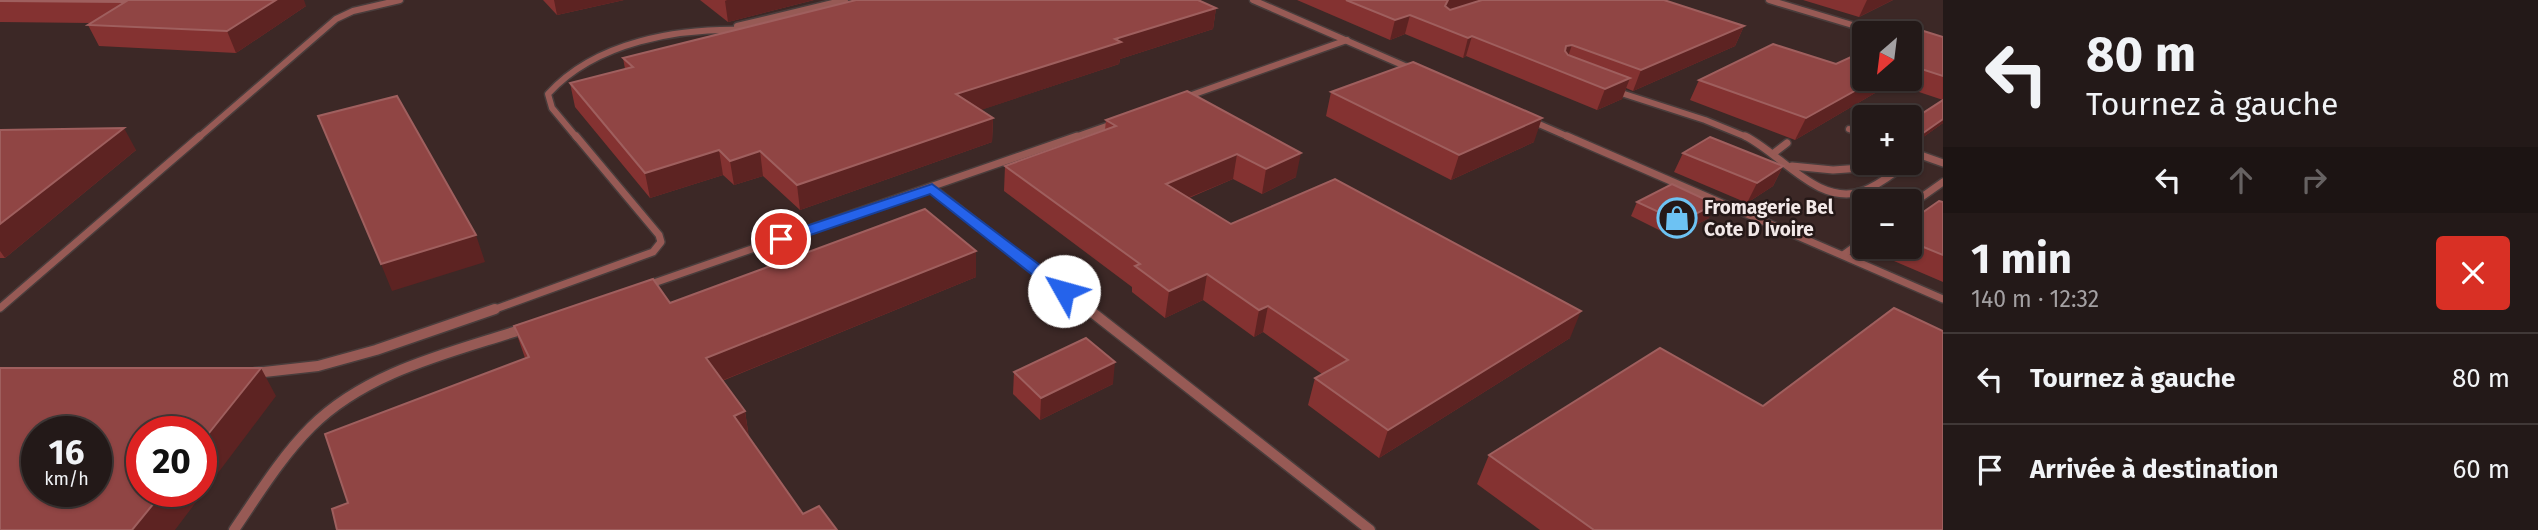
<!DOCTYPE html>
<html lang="fr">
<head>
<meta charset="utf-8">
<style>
	body { margin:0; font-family:"Fira Sans",sans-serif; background:#2f2625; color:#f1f3f6; height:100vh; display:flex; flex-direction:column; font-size:26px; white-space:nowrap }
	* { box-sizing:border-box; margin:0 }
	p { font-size:23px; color:#a3a0a2 }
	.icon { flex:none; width:38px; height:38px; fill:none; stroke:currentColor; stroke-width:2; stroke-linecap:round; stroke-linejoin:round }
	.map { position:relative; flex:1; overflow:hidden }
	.sheet { display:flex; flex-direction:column; background:#231918; width:595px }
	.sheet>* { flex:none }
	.banner { background:#231918; color:#f1f3f6; overflow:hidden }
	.needle { width:46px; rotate:208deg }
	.controls { position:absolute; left:1852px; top:21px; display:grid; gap:14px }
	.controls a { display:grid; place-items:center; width:70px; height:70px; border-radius:7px; background:#231918; box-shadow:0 2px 5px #0004,0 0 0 2px #403837; font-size:35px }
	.speed { position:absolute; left:21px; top:416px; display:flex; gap:14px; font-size:35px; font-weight:700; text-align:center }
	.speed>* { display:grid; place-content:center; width:91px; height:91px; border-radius:50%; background:#231918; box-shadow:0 2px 5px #0004,0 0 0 2px #403837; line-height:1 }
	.speed small { font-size:18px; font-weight:400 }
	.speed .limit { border:10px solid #d22; background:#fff; color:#111 }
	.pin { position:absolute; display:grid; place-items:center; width:60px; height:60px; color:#fff; margin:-30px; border:4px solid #fff; border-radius:50%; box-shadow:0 2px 7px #0007 }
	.me { position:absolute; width:77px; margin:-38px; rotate:308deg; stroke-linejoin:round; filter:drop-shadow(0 0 5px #0008) }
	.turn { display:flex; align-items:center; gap:24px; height:147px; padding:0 28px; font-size:32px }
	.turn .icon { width:91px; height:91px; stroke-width:2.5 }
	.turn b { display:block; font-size:49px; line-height:60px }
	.lanes { display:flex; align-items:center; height:66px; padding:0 28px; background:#0003; justify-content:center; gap:35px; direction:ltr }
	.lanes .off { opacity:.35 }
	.round { display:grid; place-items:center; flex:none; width:74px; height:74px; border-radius:7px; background:#2f2625 }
	.summary { display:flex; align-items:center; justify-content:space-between; height:119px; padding:0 28px }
	h1 { font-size:42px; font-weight:700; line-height:52px }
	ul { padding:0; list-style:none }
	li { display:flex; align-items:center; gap:21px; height:91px; padding:0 28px; border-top:2px solid #403837 }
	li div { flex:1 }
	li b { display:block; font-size:26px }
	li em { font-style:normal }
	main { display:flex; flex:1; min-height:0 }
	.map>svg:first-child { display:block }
</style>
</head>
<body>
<main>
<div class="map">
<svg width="1943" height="530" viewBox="0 0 1943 530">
	<rect width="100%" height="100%" fill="#2f2120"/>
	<!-- built -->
	<path fill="#3c2826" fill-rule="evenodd" d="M0 0H1943V530H0ZM1864 33H1909V79H1864ZM1864 117H1909V163H1864ZM1864 201H1909V247H1864ZM37 432H96V492H37ZM142 432H201V492H142Z"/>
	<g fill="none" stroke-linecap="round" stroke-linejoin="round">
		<!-- lane-far2 casing -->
		<g stroke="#4a3d3c" stroke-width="9">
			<g id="lane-far2">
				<path d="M1253 0 1414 70"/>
				<path d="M1769 0 1879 33"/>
				<path d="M737 26 845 0"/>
				<path d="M1615 91 1705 120 1749 138"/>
				<path d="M1186 97 1347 40"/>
				<path d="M1532 121 1571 138"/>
				<path d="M1849 129 1864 135"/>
				<path d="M198 138 336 19 353 11 400 0"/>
				<path d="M577 138 552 108 548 94C596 41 679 28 746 30"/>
				<path d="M1072 138 1115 123"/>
			</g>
		</g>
		<!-- lane-far1 casing -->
		<g stroke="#4a3d3c" stroke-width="10">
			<g id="lane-far1">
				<path d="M1567 136 1943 299"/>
				<path d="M1745 136C1782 154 1818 207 1863 191 1879 185 1892 174 1905 165"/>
				<path d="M1909 151 1943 163"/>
				<path d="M1774 153 1787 143"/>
				<path d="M1792 166 1833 170 1904 165"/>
				<path d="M932 188 1090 311"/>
				<path d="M1909 206 1943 182"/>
				<path d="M1843 255 1864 240"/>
				<path d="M648 285 1077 136"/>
				<path d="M0 308 200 136"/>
				<path d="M490 311 653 252 661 242 659 235 576 136"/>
			</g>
		</g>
		<!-- lane casing -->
		<g stroke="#4a3d3c" stroke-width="13">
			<g id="lane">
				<path d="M1088 309 1370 530"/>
				<path d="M255 373 318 366 376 350 495 309"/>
				<path d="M234 530C258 495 281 457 311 427 367 371 450 353 523 329"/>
			</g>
		</g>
		<!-- lane-far2 -->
		<use href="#lane-far2" stroke="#975a55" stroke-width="6"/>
		<!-- lane-far1 -->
		<use href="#lane-far1" stroke="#975a55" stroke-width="7"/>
		<!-- lane -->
		<use href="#lane" stroke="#975a55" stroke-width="10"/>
	</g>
	<!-- wall -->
	<g fill="#843231">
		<path d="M0 0 306 6 236 53 99 46 88 25 91 23 0 22Z"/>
		<path d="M543 0H624L557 15Z"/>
		<path d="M700 0H814L728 22Z"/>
		<path d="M1297 0H1664L1744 26 1735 46 1633 91 1626 88 1622 99 1597 110 1466 56 1463 58 1405 34 1390 40Z"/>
		<path d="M1803 0H1893L1859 17Z"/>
		<path d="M1216 8 1213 29 1120 59 1119 64 980 110 993 118 992 142 800 210 763 176 734 185 723 175 650 198 575 107 570 83 625 69 623 58Z"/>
		<path d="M1909 33 1943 37V123L1912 145 1909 144V122L1943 100 1892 83 1795 140 1690 100 1699 80 1909 79Z"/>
		<path d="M1187 91 1296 177 1262 194 1233 179 1189 198 1231 224 1570 338 1379 458 1308 405 1315 378 1322 374 1263 332 1254 337 1203 300 1165 318 1132 292V287L1004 191 1005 166 1105 130 1106 120Z"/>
		<path d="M1331 92 1534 142 1451 180 1326 116Z"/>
		<path d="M0 130 136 150 5 258H0Z"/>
		<path d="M1683 153 1783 166 1773 186 1747 203 1674 172Z"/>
		<path d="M1637 202 1709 218 1673 237 1631 216Z"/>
		<path d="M1943 202V282L1880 255 1885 247H1909V222Z"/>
		<path d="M976 251V277L722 381 745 411 749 438 803 514 348 503 525 358 514 326 670 303Z"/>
		<path d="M1014 372 1113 384 1040 420 1013 394Z"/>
		<path d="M1763 406 1943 530H1540L1477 484 1489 455Z"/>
	</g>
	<!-- shaded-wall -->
	<g fill="#5d2322">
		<path d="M276 0H304L306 6 236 53 227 31Z"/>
		<path d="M554 0H624L557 15Z"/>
		<path d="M727 0H814L728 22 725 1Z"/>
		<path d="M1448 0H1498L1443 19 1445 6Z"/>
		<path d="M1867 0H1893L1859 17Z"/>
		<path d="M1216 8 1213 29 1120 59 1119 64 957 118 956 94 1115 39Z"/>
		<path d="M1410 15 1405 34 1390 40 1395 20Z"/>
		<path d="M1744 26 1735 46 1633 91 1641 70Z"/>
		<path d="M1472 36 1466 56 1463 58 1468 38Z"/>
		<path d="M1572 45 1565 65 1559 66 1566 46Z"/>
		<path d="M1630 78 1622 99 1597 110 1605 89Z"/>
		<path d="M1876 79H1894L1892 83 1795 140 1806 118Z"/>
		<path d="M993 118 992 142 800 210 797 185Z"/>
		<path d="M1542 118 1534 142 1451 180 1459 155Z"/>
		<path d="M1943 119V123L1912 145 1916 138Z"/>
		<path d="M124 128 136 150 5 258 0 251V224Z"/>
		<path d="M719 150 723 175 650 198 645 173Z"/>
		<path d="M760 151 763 176 734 185 730 161Z"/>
		<path d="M1301 153 1296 177 1262 194 1266 169Z"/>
		<path d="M1237 154 1233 179 1163 208 1166 184Z"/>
		<path d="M1783 166 1773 186 1747 203 1757 183Z"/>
		<path d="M1715 204 1709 218 1673 237 1680 222Z"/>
		<path d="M476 235 485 262 392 291 381 264Z"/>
		<path d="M976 251V277L711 385 706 358Z"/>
		<path d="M1207 274 1203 300 1165 318 1169 291Z"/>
		<path d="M1268 306 1263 332 1254 337 1259 310Z"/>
		<path d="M1581 311 1570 338 1379 458 1388 430Z"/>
		<path d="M1115 362 1113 384 1040 420 1041 398Z"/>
		<path d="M261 368 276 396 175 530H132L163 492H201V443Z"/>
		<path d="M745 411 749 439 734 416Z"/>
	</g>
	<!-- building -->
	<g fill="#904544" stroke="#9f5f5e" stroke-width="2" fill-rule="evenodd">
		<path d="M0 0H276L227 31 88 25 125 2 0 1Z"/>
		<path d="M856 0H1198L1216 8 1115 39 1121 42 956 94 993 118 797 185 760 151 730 161 719 150 645 173 570 83 633 67 623 58Z"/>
		<path d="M1346 0H1448L1445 6 1450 10 1482 0H1664L1744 26 1641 70 1572 45 1566 46 1565 51 1568 55 1630 78 1605 89 1472 36 1468 38 1410 15 1395 20Z"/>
		<path d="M1914 28 1943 37V76L1909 65V33H1903Z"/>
		<path d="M1773 44 1836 64 1864 51V79H1876L1806 118 1699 80Z"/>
		<path d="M1413 62 1542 118 1459 155 1331 92Z"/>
		<path d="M1187 91 1301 153 1266 169 1237 154 1166 184 1231 224 1335 179 1581 311 1388 430 1315 378 1348 360 1268 306 1259 310 1207 274 1169 291 1135 266 1140 264 1005 166 1116 126 1106 120Z"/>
		<path d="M397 96 476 235 381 264 318 116Z"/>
		<path d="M1943 100V119L1916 138 1909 136V122Z"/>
		<path d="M124 128 0 224V130Z"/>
		<path d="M1710 137 1783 166 1757 183 1683 153Z"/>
		<path d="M1672 184 1715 204 1680 222 1637 202Z"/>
		<path d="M1939 201 1943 202V255L1909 241V222Z"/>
		<path d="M925 209 976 251 706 358 745 411 734 416 803 514 819 506 837 530H337L332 509 348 503 325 434 529 357 514 326 653 279 670 303Z"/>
		<path d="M1894 308 1943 331V530H1594L1489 455 1660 348 1763 406Z"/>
		<path d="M1086 338 1115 362 1041 398 1014 372Z"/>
		<path d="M0 368H261L201 443V432H142V492H163L132 530H0ZM37 432H96V492H37Z"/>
	</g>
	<!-- route -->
	<path fill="#2563eb" stroke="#184099" stroke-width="2" d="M932 184 1069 287 1072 291 1069 295H1058L930 194 787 243H776L773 239 776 236Z"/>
	<!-- icons -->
	<defs>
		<g id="shop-ring" transform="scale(2.0125)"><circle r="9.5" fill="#251817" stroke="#6dc2f3" stroke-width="1.5"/><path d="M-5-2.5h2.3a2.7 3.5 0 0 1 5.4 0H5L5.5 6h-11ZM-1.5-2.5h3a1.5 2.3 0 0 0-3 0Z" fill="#6dc2f3"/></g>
	</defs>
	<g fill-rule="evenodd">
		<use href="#shop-ring" x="1677" y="218"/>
	</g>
	<g text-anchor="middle" stroke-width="5" stroke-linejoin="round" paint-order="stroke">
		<!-- poi labels -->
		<g font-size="19" font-weight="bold" fill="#f2e8e7" stroke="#251817" text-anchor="start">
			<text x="1704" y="214">Fromagerie Bel<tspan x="1704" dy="22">Cote D Ivoire</tspan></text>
		</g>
	</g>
</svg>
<div class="controls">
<a><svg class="needle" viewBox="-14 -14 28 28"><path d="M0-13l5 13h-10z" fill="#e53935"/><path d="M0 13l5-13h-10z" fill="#a3a0a2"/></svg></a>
<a>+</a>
<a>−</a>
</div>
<div class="speed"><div>16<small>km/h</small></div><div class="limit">20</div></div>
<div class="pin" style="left:781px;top:239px;background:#d93025"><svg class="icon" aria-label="arrive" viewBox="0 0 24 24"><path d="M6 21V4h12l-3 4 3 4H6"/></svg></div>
<svg class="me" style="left:1064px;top:291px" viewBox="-20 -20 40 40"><circle r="19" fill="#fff"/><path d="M0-13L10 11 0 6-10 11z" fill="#2563eb"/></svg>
</div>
<section class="sheet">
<div class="banner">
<div class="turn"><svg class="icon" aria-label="left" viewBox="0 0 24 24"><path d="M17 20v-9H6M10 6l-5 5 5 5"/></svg><div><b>80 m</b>Tournez à gauche</div></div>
<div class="lanes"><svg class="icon" aria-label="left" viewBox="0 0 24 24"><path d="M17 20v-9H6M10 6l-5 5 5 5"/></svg><svg class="icon off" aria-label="ahead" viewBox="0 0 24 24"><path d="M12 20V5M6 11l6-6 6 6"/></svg><svg class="icon off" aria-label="right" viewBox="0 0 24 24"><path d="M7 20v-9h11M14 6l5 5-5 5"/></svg></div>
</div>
<div class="summary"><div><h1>1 min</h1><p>140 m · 12:32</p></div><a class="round" style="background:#d93025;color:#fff"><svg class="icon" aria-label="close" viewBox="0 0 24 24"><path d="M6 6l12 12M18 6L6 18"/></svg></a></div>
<ul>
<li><svg class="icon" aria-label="left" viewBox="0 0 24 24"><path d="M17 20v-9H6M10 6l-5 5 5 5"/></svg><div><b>Tournez à gauche</b></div><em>80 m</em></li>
<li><svg class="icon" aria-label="arrive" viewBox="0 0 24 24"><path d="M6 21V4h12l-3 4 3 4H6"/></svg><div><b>Arrivée à destination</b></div><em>60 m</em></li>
</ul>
</section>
</main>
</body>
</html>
